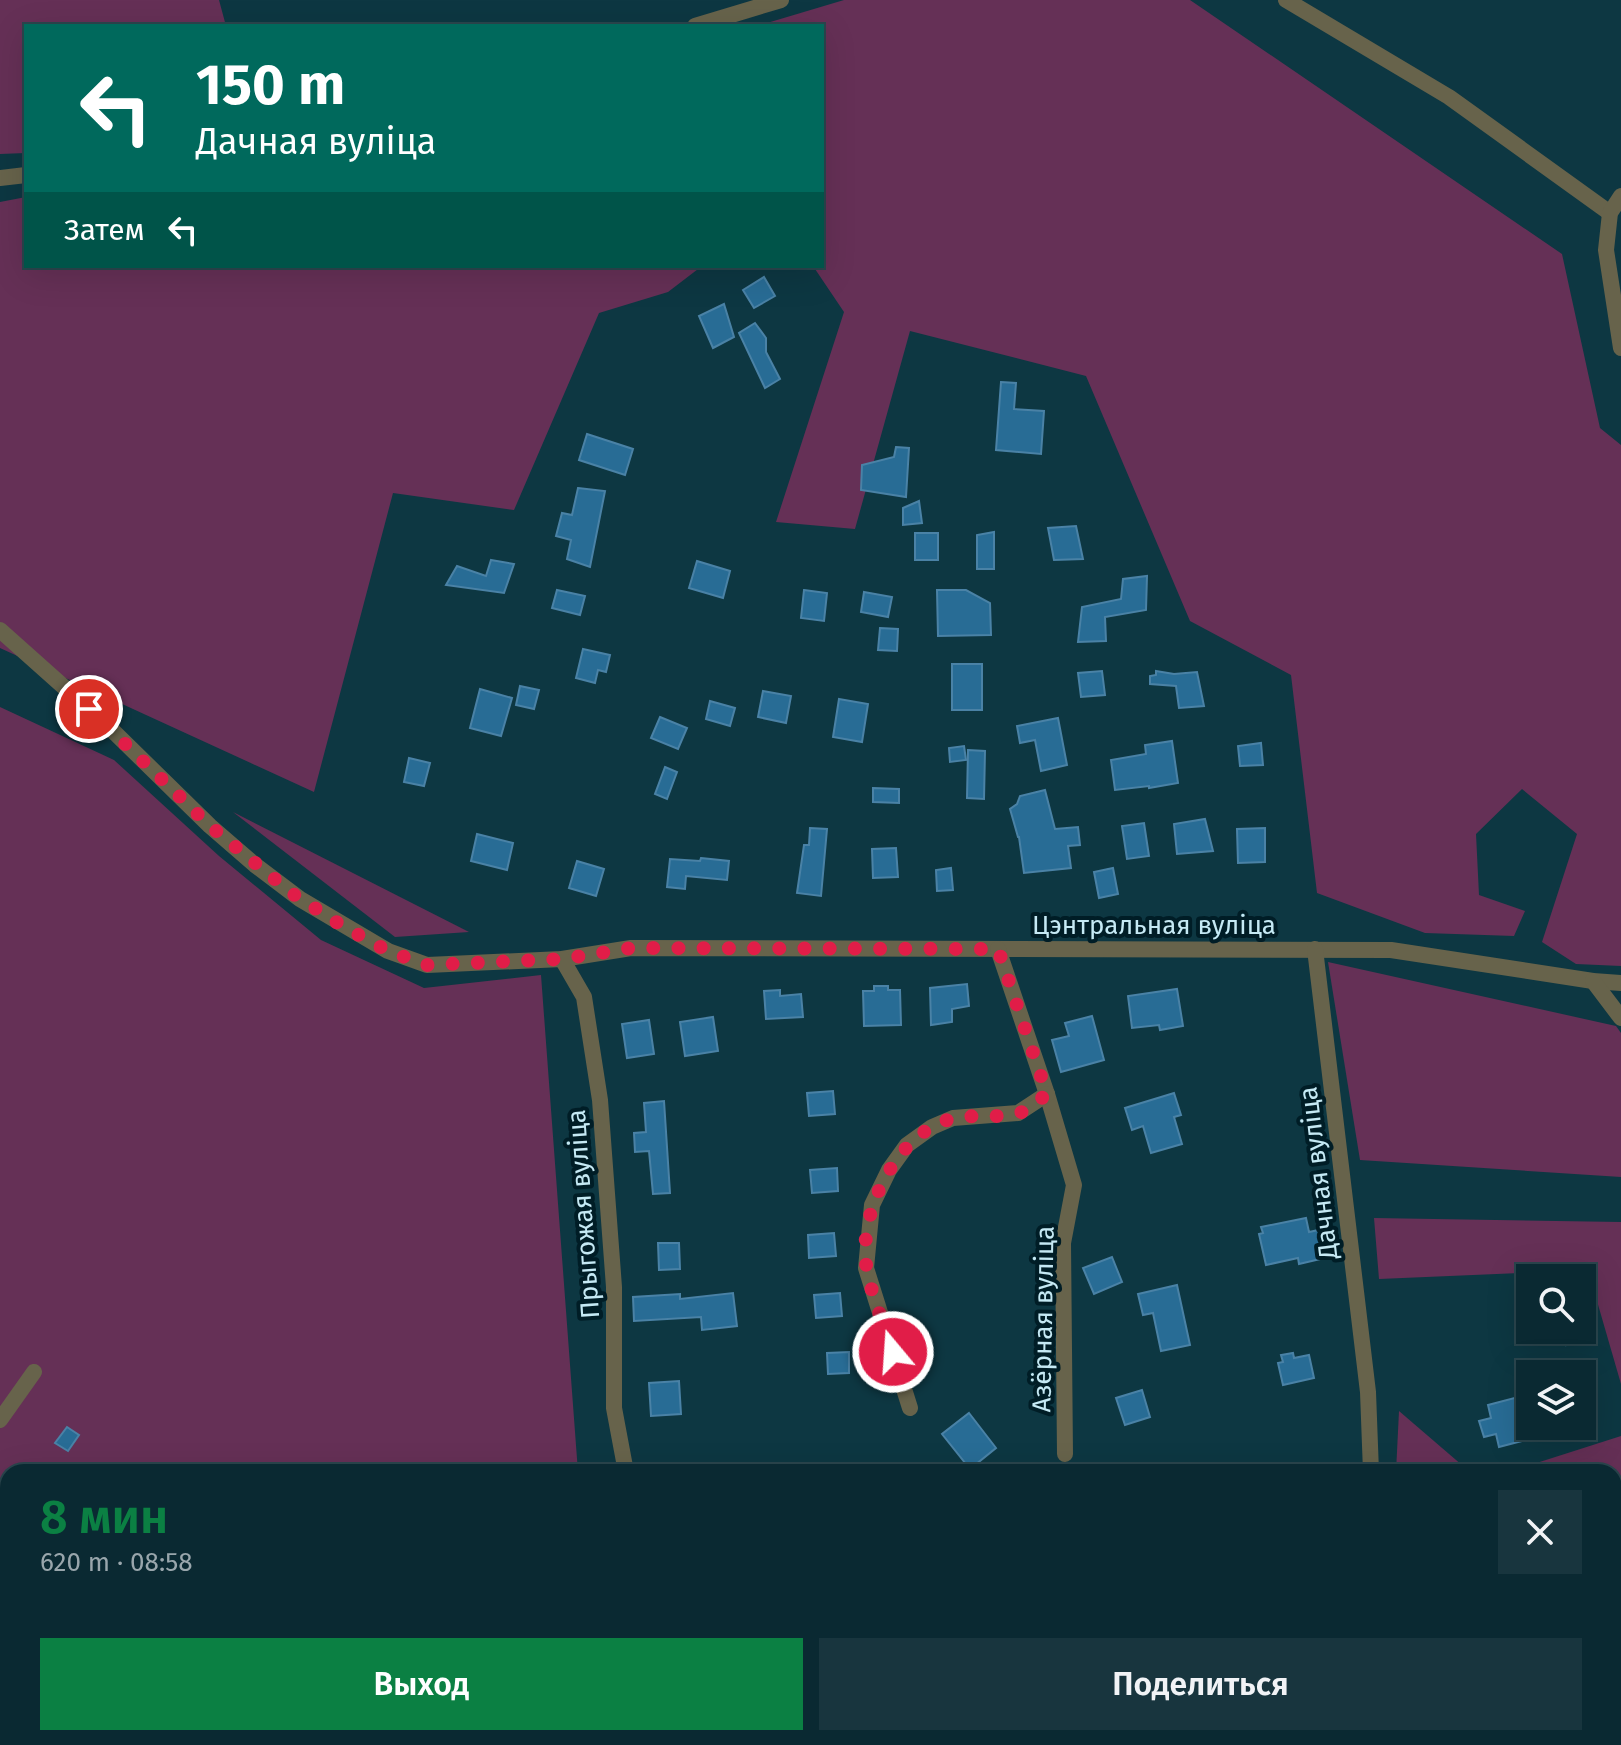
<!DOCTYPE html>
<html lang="ru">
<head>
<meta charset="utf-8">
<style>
	body { margin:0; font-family:"Fira Sans",sans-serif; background:#18353e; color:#f1f3f6; height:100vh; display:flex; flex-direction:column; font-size:30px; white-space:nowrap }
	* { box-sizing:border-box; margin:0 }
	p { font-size:26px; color:#99a6ac }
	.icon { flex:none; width:44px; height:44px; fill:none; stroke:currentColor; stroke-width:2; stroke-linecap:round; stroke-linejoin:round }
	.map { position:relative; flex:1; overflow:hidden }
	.panel { position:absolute; left:0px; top:1464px; width:1622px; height:282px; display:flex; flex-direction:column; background:#0a2932; border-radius:24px 24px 0 0; box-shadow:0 8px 32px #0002,0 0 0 2px #2a454d }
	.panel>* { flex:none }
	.top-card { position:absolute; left:24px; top:24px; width:800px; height:244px; border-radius:0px; box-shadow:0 8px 32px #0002,0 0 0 2px #2a454d; background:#00695c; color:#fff; overflow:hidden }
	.tools { position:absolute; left:1516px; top:1264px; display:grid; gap:16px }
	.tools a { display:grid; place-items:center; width:80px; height:80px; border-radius:0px; background:#0a2932; box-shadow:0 8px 32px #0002,0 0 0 2px #2a454d; font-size:40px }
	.pin { position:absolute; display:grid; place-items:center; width:68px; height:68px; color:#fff; margin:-34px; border:4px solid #fff; border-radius:50%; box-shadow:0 2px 8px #0007 }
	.me { position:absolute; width:88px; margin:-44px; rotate:342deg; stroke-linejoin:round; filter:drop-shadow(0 0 6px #0008) }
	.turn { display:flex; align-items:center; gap:28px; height:168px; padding:0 40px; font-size:36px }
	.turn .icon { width:104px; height:104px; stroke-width:2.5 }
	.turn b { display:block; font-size:56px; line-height:68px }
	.then { display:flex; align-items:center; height:76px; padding:0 40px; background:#0003; gap:16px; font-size:30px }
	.round { display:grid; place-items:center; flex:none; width:84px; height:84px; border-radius:0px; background:#18353e }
	.head { display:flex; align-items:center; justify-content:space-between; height:136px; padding:0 40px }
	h1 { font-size:48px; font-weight:600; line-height:60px; color:#0b8043 }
	.button { display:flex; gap:16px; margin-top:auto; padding:16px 40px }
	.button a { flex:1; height:92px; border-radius:0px; background:#0b8043; color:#fff; font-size:32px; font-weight:600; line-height:92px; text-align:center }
	.button a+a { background:#18353e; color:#f1f3f6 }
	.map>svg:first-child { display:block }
</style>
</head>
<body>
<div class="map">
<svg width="1621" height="1745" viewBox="0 0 1621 1745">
	<rect width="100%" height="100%" fill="#0d3742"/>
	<!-- green -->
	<g fill="#653056">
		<path d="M0 0H219L226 26H26V153L0 154Z"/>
		<path d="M844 0H1190L1562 254 1600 428 1621 445V966L1576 964 1542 942 1577 834 1522 789 1476 834 1479 895 1525 911 1514 936 1425 933 1317 893 1291 675 1190 621 1086 376 910 331 855 529 776 522 844 312 813 266H822V26H757Z"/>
		<path d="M26 197V266H702L668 292 599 313 514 510 393 493 314 792 0 648V202Z"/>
		<path d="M0 707 114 760 219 856 321 940 424 988 541 975 578 1472H8V1738H632L633 1745H0Z"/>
		<path d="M233 812 469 932 395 937Z"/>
		<path d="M1328 962 1616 1026 1621 1033V1177L1360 1160Z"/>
		<path d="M1374 1218 1621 1222V1384L1588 1270 1379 1279Z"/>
		<path d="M1399 1411 1470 1472H1396Z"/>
		<path d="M1621 1436V1743L730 1745 800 1738H1614V1472H1508Z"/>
	</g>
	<!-- building -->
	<g fill="#286c95" stroke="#4a82a6" stroke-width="2">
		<path d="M764 277 775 296 754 308 743 290Z"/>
		<path d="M724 304 734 337 713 348 699 316Z"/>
		<path d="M755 323 766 338V352L780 379 765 388 739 333Z"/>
		<path d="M1001 382 1016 383 1014 409 1044 411 1041 454 996 450Z"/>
		<path d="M587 434 633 449 625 475 579 460Z"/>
		<path d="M896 447 909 448 906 497 861 490 862 465 894 457Z"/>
		<path d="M578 488 605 491 590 567 567 559 571 540 556 536 562 513 572 515Z"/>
		<path d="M919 501 922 523 903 525V508Z"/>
		<path d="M1076 526 1083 559 1054 560 1048 528Z"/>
		<path d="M994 532V569H977V535Z"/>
		<rect x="915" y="533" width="23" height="27"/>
		<path d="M491 560 514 564 504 593 446 585 457 566 486 576Z"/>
		<path d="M697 561 730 571 723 598 689 588Z"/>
		<path d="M1147 576 1146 610 1105 617 1106 641 1078 642 1082 607 1121 599 1123 579Z"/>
		<path d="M557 590 585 596 580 615 552 608Z"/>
		<path d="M804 590 827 593 824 621 801 618Z"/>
		<path d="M937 590H966L990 603 991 635 938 636Z"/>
		<path d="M864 592 892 597 888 617 861 612Z"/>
		<path d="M880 628 898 629 897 651 878 650Z"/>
		<path d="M583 649 610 655 606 672 598 670 595 683 576 678Z"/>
		<rect x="952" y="664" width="30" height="46"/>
		<path d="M1102 671 1105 695 1081 697 1078 673Z"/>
		<path d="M1156 671 1174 674 1197 672 1204 706 1179 708 1176 686 1150 684V676L1156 675Z"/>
		<path d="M520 686 539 690 534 709 516 705Z"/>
		<path d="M480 689 512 698 501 736 470 728Z"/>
		<path d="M763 691 791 696 786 723 758 717Z"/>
		<path d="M839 699 868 704 862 742 833 737Z"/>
		<path d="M710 701 735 708 730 726 706 719Z"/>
		<path d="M660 717 687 728 678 749 651 738Z"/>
		<path d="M1058 718 1067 765 1041 771 1035 740 1020 743 1017 726Z"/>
		<path d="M1172 741 1178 783 1149 788V786L1115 790 1111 760 1146 754 1145 745Z"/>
		<path d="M1261 743 1263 765 1240 766 1238 746Z"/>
		<path d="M964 746 966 760 950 762 949 748Z"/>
		<path d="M968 750 985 751 984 799 967 798Z"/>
		<path d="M409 758 430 763 424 786 404 782Z"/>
		<path d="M665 767 677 772 667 799 655 794Z"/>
		<path d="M873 788 899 789V803L873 802Z"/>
		<path d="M1045 790 1055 829 1078 827 1080 845 1068 846 1071 868 1024 873 1019 837H1018L1010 809 1017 804 1020 796Z"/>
		<path d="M1205 819 1213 851 1177 854 1174 824Z"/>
		<path d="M1144 823 1149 856 1127 859 1122 826Z"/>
		<path d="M810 828 827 829 821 896 797 893 804 845H809Z"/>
		<path d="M1265 828V862L1238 863 1237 829Z"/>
		<path d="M477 834 513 843 507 870 471 861Z"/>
		<path d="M896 848 898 877 873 878 872 849Z"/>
		<path d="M701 858 729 861 727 880 686 876 685 889 667 887 670 859 700 861Z"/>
		<path d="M577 861 604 869 596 896 569 888Z"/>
		<path d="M951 868 953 890 937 891 936 870Z"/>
		<path d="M1113 868 1118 894 1099 898 1094 872Z"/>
		<path d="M967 984 969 1006 952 1009V1022L931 1025 930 988Z"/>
		<path d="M874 986H888V990H900L901 1025 864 1026 863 991H874Z"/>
		<path d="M1177 989 1183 1026 1160 1030 1159 1025 1132 1028 1128 996Z"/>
		<path d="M780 990V996L801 994 803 1017 766 1019 764 991Z"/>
		<path d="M1092 1016 1104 1060 1061 1072 1052 1040 1069 1036 1065 1023Z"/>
		<path d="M713 1017 718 1051 685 1056 680 1022Z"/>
		<path d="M649 1020 654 1054 627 1058 622 1024Z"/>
		<path d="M833 1091 835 1114 809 1116 807 1093Z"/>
		<path d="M1174 1093 1181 1115 1174 1117 1182 1144 1151 1153 1143 1126 1132 1130 1125 1108Z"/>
		<path d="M664 1101 670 1193 653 1194 649 1151 635 1152 634 1133 646 1132 644 1103Z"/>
		<path d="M837 1168 838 1191 812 1193 810 1170Z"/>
		<path d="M1306 1218 1309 1232 1323 1229 1329 1257 1299 1264 1298 1258 1266 1265 1259 1234 1263 1233 1261 1227Z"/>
		<path d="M834 1233 836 1256 809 1258 808 1235Z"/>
		<path d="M658 1243H679L680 1269 659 1270Z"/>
		<path d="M1112 1257 1122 1282 1094 1294 1083 1268Z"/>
		<path d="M1177 1285 1190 1345 1161 1351 1153 1313 1143 1315 1138 1294Z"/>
		<path d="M733 1293 737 1326 702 1330 701 1317 634 1321 633 1297 680 1294V1299Z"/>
		<path d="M840 1293 842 1316 816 1318 814 1295Z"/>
		<path d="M1563 1330H1584L1586 1342 1566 1345Z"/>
		<path d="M849 1352V1373L828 1374 827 1353Z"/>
		<path d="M1293 1353 1294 1358 1309 1355 1314 1378 1283 1385 1278 1363 1283 1362 1281 1355Z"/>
		<path d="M679 1381 681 1414 651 1416 649 1383Z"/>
		<path d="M1142 1390 1150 1417 1125 1425 1116 1398Z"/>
		<path d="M1526 1395 1530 1426H1534L1537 1437 1499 1447 1496 1434 1484 1437 1479 1421 1491 1418 1488 1405Z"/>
		<path d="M969 1413 996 1448 970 1469 942 1434Z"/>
		<path d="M67 1427 79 1435 68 1451 55 1443Z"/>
	</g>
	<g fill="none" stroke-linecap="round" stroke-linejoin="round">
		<!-- minor -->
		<g stroke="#67634b" stroke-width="16">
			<path d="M1286 0 1449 97 1610 213"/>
			<path d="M695 26 781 0"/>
			<path d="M0 178 26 175"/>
			<path d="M1621 196 1610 213 1606 250 1621 348"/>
			<path d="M0 630 111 729 210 826 255 865 300 899 388 951 427 965 562 959 631 948 1391 950 1593 981 1621 983"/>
			<path d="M998 949 1047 1094 1074 1185 1063 1243 1065 1454"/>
			<path d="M1315 949 1368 1392 1371 1472"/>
			<path d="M562 959 584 997 600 1100 614 1287V1408L626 1472"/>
			<path d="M1593 981 1621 1018"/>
			<path d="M910 1408 866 1268 872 1205 889 1170 907 1145 932 1127 953 1118 1018 1113 1047 1094"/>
			<path d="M0 1420 34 1372"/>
			<path d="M0 1582 8 1591"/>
			<path d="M669 1745 670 1738"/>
		</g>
	</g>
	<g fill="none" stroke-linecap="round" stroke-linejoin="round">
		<!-- route -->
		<path stroke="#e11d48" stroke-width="14" stroke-dasharray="0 25.2" d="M89 709 210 826 293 894 344 927 388 951 427 965 562 959 631 948 998 949 1047 1094C1039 1100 1031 1108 1022 1112 1001 1119 976 1114 955 1118 897 1130 856 1215 867 1270 872 1297 884 1325 893 1352"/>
	</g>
	<g text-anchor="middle" stroke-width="8" stroke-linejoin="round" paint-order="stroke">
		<!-- street labels -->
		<g font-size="26" fill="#c5e9f4" stroke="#001d26">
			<text x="1154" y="934">Цэнтральная вуліца</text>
			<text transform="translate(1318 1173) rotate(-97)" y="9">Дачная вуліца</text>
			<text transform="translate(583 1214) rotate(-94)" y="9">Прыгожая вуліца</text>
			<text transform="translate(1043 1319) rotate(-89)" y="9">Азёрная вуліца</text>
		</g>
	</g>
</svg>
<div class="tools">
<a><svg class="icon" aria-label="search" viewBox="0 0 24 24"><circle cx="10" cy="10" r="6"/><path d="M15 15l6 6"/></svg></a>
<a><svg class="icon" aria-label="layers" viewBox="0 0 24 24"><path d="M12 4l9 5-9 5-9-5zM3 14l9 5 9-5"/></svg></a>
</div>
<div class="pin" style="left:89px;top:709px;background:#d93025"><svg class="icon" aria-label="arrive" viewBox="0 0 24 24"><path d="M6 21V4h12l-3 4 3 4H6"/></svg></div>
<svg class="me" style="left:893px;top:1352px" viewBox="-20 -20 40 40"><circle r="17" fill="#e11d48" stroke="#fff" stroke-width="3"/><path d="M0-11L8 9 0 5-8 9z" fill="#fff"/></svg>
<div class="top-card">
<div class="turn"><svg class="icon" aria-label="left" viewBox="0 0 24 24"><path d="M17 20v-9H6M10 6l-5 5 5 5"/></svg><div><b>150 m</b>Дачная вуліца</div></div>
<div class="then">Затем<svg class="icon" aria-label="left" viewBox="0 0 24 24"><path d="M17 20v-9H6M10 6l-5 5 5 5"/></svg></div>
</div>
<section class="panel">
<div class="head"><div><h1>8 мин</h1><p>620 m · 08:58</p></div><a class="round"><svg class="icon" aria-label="close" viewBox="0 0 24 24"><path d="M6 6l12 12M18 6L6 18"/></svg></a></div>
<div class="button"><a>Выход</a><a>Поделиться</a></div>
</section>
</div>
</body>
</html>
